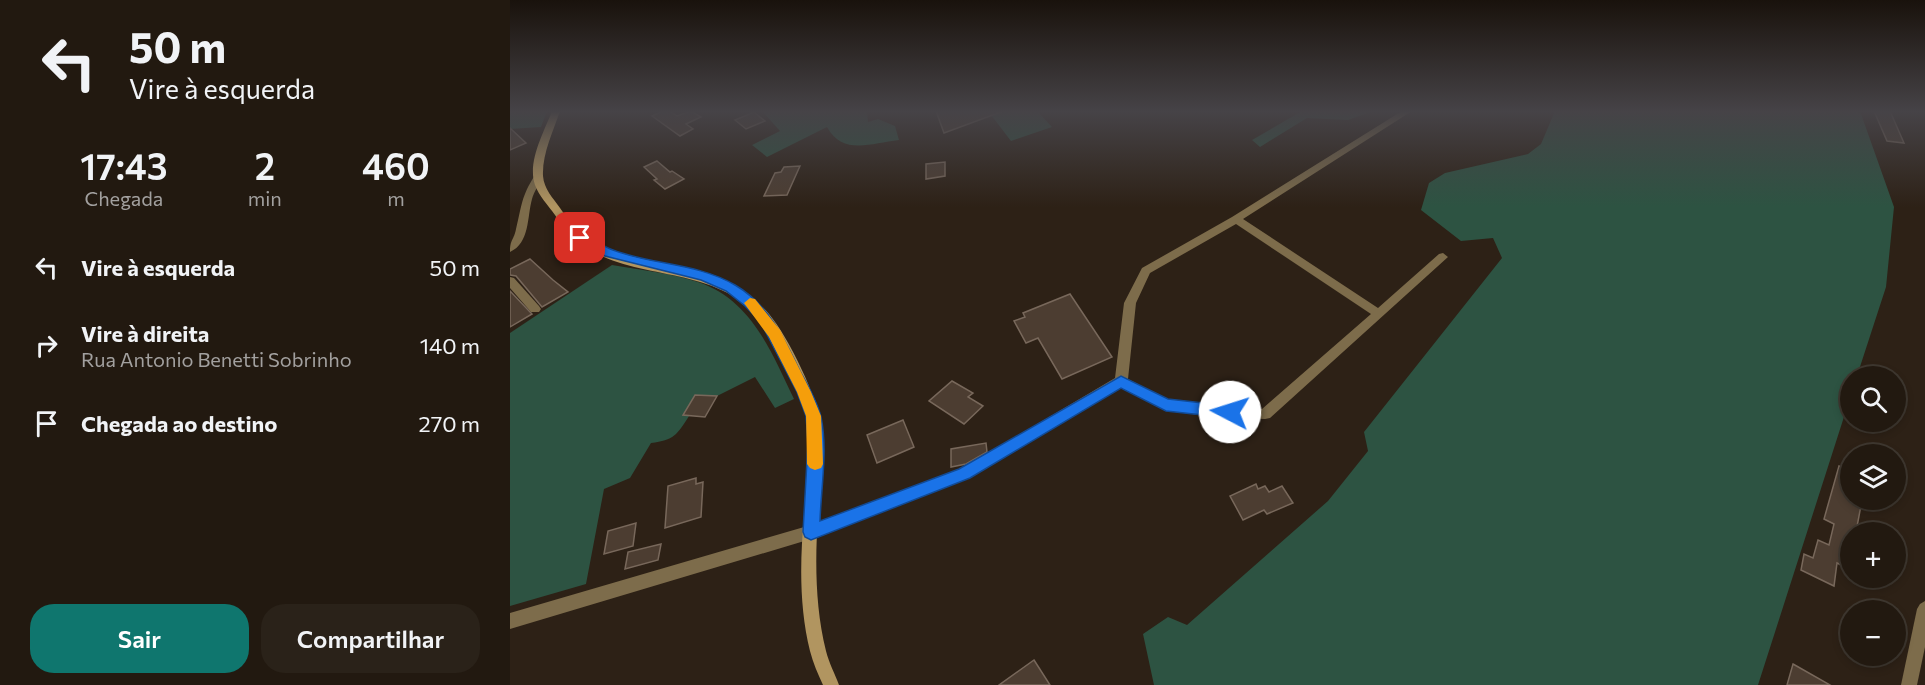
<!DOCTYPE html>
<html lang="pt">
<head>
<meta charset="utf-8">
<style>
	body { margin:0; font-family:Commissioner,sans-serif; background:#2a2219; color:#f1f3f6; height:100vh; display:flex; flex-direction:column; font-size:22px; white-space:nowrap }
	* { box-sizing:border-box; margin:0 }
	p { font-size:20px; color:#a2a09f }
	.icon { flex:none; width:33px; height:33px; fill:none; stroke:currentColor; stroke-width:2; stroke-linecap:round; stroke-linejoin:round }
	.map { position:relative; flex:1; overflow:hidden }
	.sheet { display:flex; flex-direction:column; background:#221910; width:510px }
	.sheet>* { flex:none }
	.top-card { background:#221910; color:#f1f3f6; overflow:hidden }
	.tools { position:absolute; left:1330px; top:366px; display:grid; gap:12px }
	.tools a { display:grid; place-items:center; width:66px; height:66px; border-radius:50%; background:#221910; box-shadow:0 3px 9px #0003,0 0 0 2px #3f3830; font-size:30px }
	.pin { position:absolute; display:grid; place-items:center; width:51px; height:51px; color:#fff; margin:-26px; border-radius:12px; box-shadow:0 3px 9px #0006 }
	.me { position:absolute; width:66px; margin:-33px; rotate:275deg; stroke-linejoin:round; filter:drop-shadow(0 0 4px #0008) }
	.turn { display:flex; align-items:center; gap:21px; height:126px; padding:0 30px; font-size:27px }
	.turn .icon { width:78px; height:78px; stroke-width:2.5 }
	.turn b { display:block; font-size:42px; line-height:51px }
	.eta { display:flex; justify-content:space-evenly; align-items:center; height:102px; text-align:center }
	.eta b { font-size:36px; font-weight:600; line-height:42px }
	.action { display:flex; gap:12px; margin-top:auto; padding:12px 30px }
	.action a { flex:1; height:69px; border-radius:24px; background:#0f766e; color:#fff; font-size:24px; font-weight:600; line-height:69px; text-align:center }
	.action a+a { background:#2a2219; color:#f1f3f6 }
	ul { padding:0; list-style:none }
	li { display:flex; align-items:center; gap:18px; height:78px; padding:0 30px }
	li div { flex:1 }
	li b { display:block; font-size:22px }
	li em { font-style:normal }
	main { display:flex; flex:1; min-height:0 }
	.map>svg:first-child { display:block }
</style>
</head>
<body>
<main>
<section class="sheet">
<div class="top-card">
<div class="turn"><svg class="icon" aria-label="left" viewBox="0 0 24 24"><path d="M17 20v-9H6M10 6l-5 5 5 5"/></svg><div><b>50 m</b>Vire à esquerda</div></div>
</div>
<div class="eta">
<div><b>17:43</b><p>Chegada</p></div>
<div><b>2</b><p>min</p></div>
<div><b>460</b><p>m</p></div>
</div>
<ul>
<li><svg class="icon" aria-label="left" viewBox="0 0 24 24"><path d="M17 20v-9H6M10 6l-5 5 5 5"/></svg><div><b>Vire à esquerda</b></div><em>50 m</em></li>
<li><svg class="icon" aria-label="right" viewBox="0 0 24 24"><path d="M7 20v-9h11M14 6l5 5-5 5"/></svg><div><b>Vire à direita</b><p>Rua Antonio Benetti Sobrinho</p></div><em>140 m</em></li>
<li><svg class="icon" aria-label="arrive" viewBox="0 0 24 24"><path d="M6 21V4h12l-3 4 3 4H6"/></svg><div><b>Chegada ao destino</b></div><em>270 m</em></li>
</ul>
<div class="action"><a>Sair</a><a>Compartilhar</a></div>
</section>
<div class="map">
<svg width="1415" height="685" viewBox="0 0 1415 685">
	<rect width="100%" height="100%" fill="#2d2116"/>
	<!-- green -->
	<g fill="#2d5342">
		<path d="M0 111H37L31 127 0 129Z"/>
		<path d="M252 111H357L358 122 368 119 385 126 389 140C361 143 333 156 317 127L257 157 242 145 270 131Z"/>
		<path d="M478 111H527L542 127 501 141Z"/>
		<path d="M792 111H863L838 120 797 118 750 147 742 140Z"/>
		<path d="M1045 111H1350L1384 207 1376 287 1347 376H1341V395L1248 685H644L633 634 658 617 677 625 818 501 858 451 854 432 992 258 983 238 951 241 911 210 919 183 935 173 1018 154 1031 144Z"/>
		<path d="M102 265C130 270 161 273 188 282 242 300 261 352 284 399L265 408 245 377 207 396 185 395 173 415 179 416C167 435 164 440 141 443L120 478 94 489 76 584 0 606V333Z"/>
	</g>
	<!-- building -->
	<g fill="#4c3d31" stroke="#78685b" stroke-width="1.5">
		<path d="M153 111H160L167 116 181 111 191 117 176 124 183 129 170 136 142 116Z"/>
		<path d="M426 111H491V112L434 133Z"/>
		<path d="M1364 111H1380L1394 143 1377 141Z"/>
		<path d="M244 112 255 121 236 129 225 120Z"/>
		<path d="M0 128 16 143 0 150Z"/>
		<path d="M147 161 160 172 162 171 174 179 155 189 144 180 147 179 134 167Z"/>
		<path d="M435 162V176L416 179V164Z"/>
		<path d="M290 166 277 195 254 196 265 173 271 172 274 167Z"/>
		<path d="M20 259 43 280 58 292 32 307 6 276 0 275V269Z"/>
		<path d="M0 291 22 314 0 327Z"/>
		<path d="M560 294 602 357 552 379 528 338 516 343 504 321 515 317 513 313Z"/>
		<path d="M442 381 463 393 458 397 473 406 454 424 419 401Z"/>
		<path d="M185 395 207 396 195 417 173 415Z"/>
		<path d="M393 420 404 447 367 463 357 435Z"/>
		<path d="M476 443 477 452 456 464 441 467V449Z"/>
		<path d="M1329 466 1341 471V500H1352L1346 532H1341V570L1327 563 1324 586 1291 570 1294 554 1303 558 1308 540 1319 545 1324 524 1314 519Z"/>
		<path d="M186 478V484L193 482 191 517 155 528 158 486Z"/>
		<path d="M746 484 748 489 755 486 759 492 772 486 783 503 757 514 754 510 733 520 720 496Z"/>
		<path d="M126 523 123 546 94 554 98 531Z"/>
		<path d="M151 544 148 560 115 569 118 552Z"/>
		<path d="M524 660 540 685H489Z"/>
		<path d="M1283 664 1320 685H1277Z"/>
	</g>
	<g fill="none" stroke-linecap="round" stroke-linejoin="round">
		<!-- minor -->
		<g fill="#7d6c4b" fill-rule="evenodd">
			<path d="M892 111H902L733 219 868 308 929 254 933 253 938 257 760 418 755 419 702 417 656 410 611 387 460 478 301 539 0 629V613L301 525 450 470 605 378 614 303 632 268 722 217ZM726 224 861 314 752 409 702 407 658 400 618 379 626 303 640 273Z"/>
			<path d="M28 174 33 177C29 184 24 192 22 199 17 217 20 243 0 252 0 239 4 240 6 229 12 205 11 197 25 175Z"/>
			<path d="M0 277 4 278 29 306 31 309 29 312H21L0 288Z"/>
			<path d="M1415 601V647L1407 685H1391L1407 609 1410 604Z"/>
		</g>
		<!-- secondary -->
		<path fill="#b19560" fill-rule="evenodd" d="M42 111H50C43 132 32 154 33 176 34 189 43 198 50 208 57 218 64 228 74 236 130 277 209 256 259 314 279 338 308 398 312 429 316 458 310 487 308 515 305 560 305 607 316 651 319 663 325 674 329 685H313C308 674 303 663 300 651 289 607 290 560 294 516 296 487 302 459 299 430 295 396 272 349 252 322 206 261 120 285 65 240 57 233 51 224 45 215 38 205 29 196 25 185 17 162 34 132 42 111Z"/>
	</g>
	<!-- sky -->
	<linearGradient id="sky" x2="0" y2="1"><stop stop-color="#19120c"/><stop offset="0.54" stop-color="#464347"/><stop offset="1" stop-color="#464347" stop-opacity="0"/></linearGradient>
	<rect width="1415" height="207" fill="url(#sky)"/>
	<!-- route -->
	<path fill="#1a73e8" stroke="#114b97" stroke-width="1.5" d="M70 234C82 237 92 246 103 250 142 265 188 263 225 285 258 304 274 338 290 371 298 385 307 401 311 417 318 450 311 488 310 521L449 469 611 376 658 399 720 406 725 408 727 412 725 416 720 418 656 411 611 388 460 478 301 540 295 537 293 532 298 442 296 416 287 392 250 321 235 306 216 291 191 280 95 256 66 241V235Z"/>
	<!-- slow -->
	<path fill="#f59e0b" d="M240 298 245 299 270 330 301 392 311 416 313 464 311 468 305 470 300 468 297 464 296 416 287 392 259 337 234 303Z"/>
</svg>
<div class="tools">
<a><svg class="icon" aria-label="search" viewBox="0 0 24 24"><circle cx="10" cy="10" r="6"/><path d="M15 15l6 6"/></svg></a>
<a><svg class="icon" aria-label="layers" viewBox="0 0 24 24"><path d="M12 4l9 5-9 5-9-5zM3 14l9 5 9-5"/></svg></a>
<a>+</a>
<a>−</a>
</div>
<div class="pin" style="left:70px;top:238px;background:#d93025"><svg class="icon" aria-label="arrive" viewBox="0 0 24 24"><path d="M6 21V4h12l-3 4 3 4H6"/></svg></div>
<svg class="me" style="left:720px;top:412px" viewBox="-20 -20 40 40"><circle r="19" fill="#fff"/><path d="M0-13L10 11 0 6-10 11z" fill="#1a73e8"/></svg>
</div>
</main>
</body>
</html>
